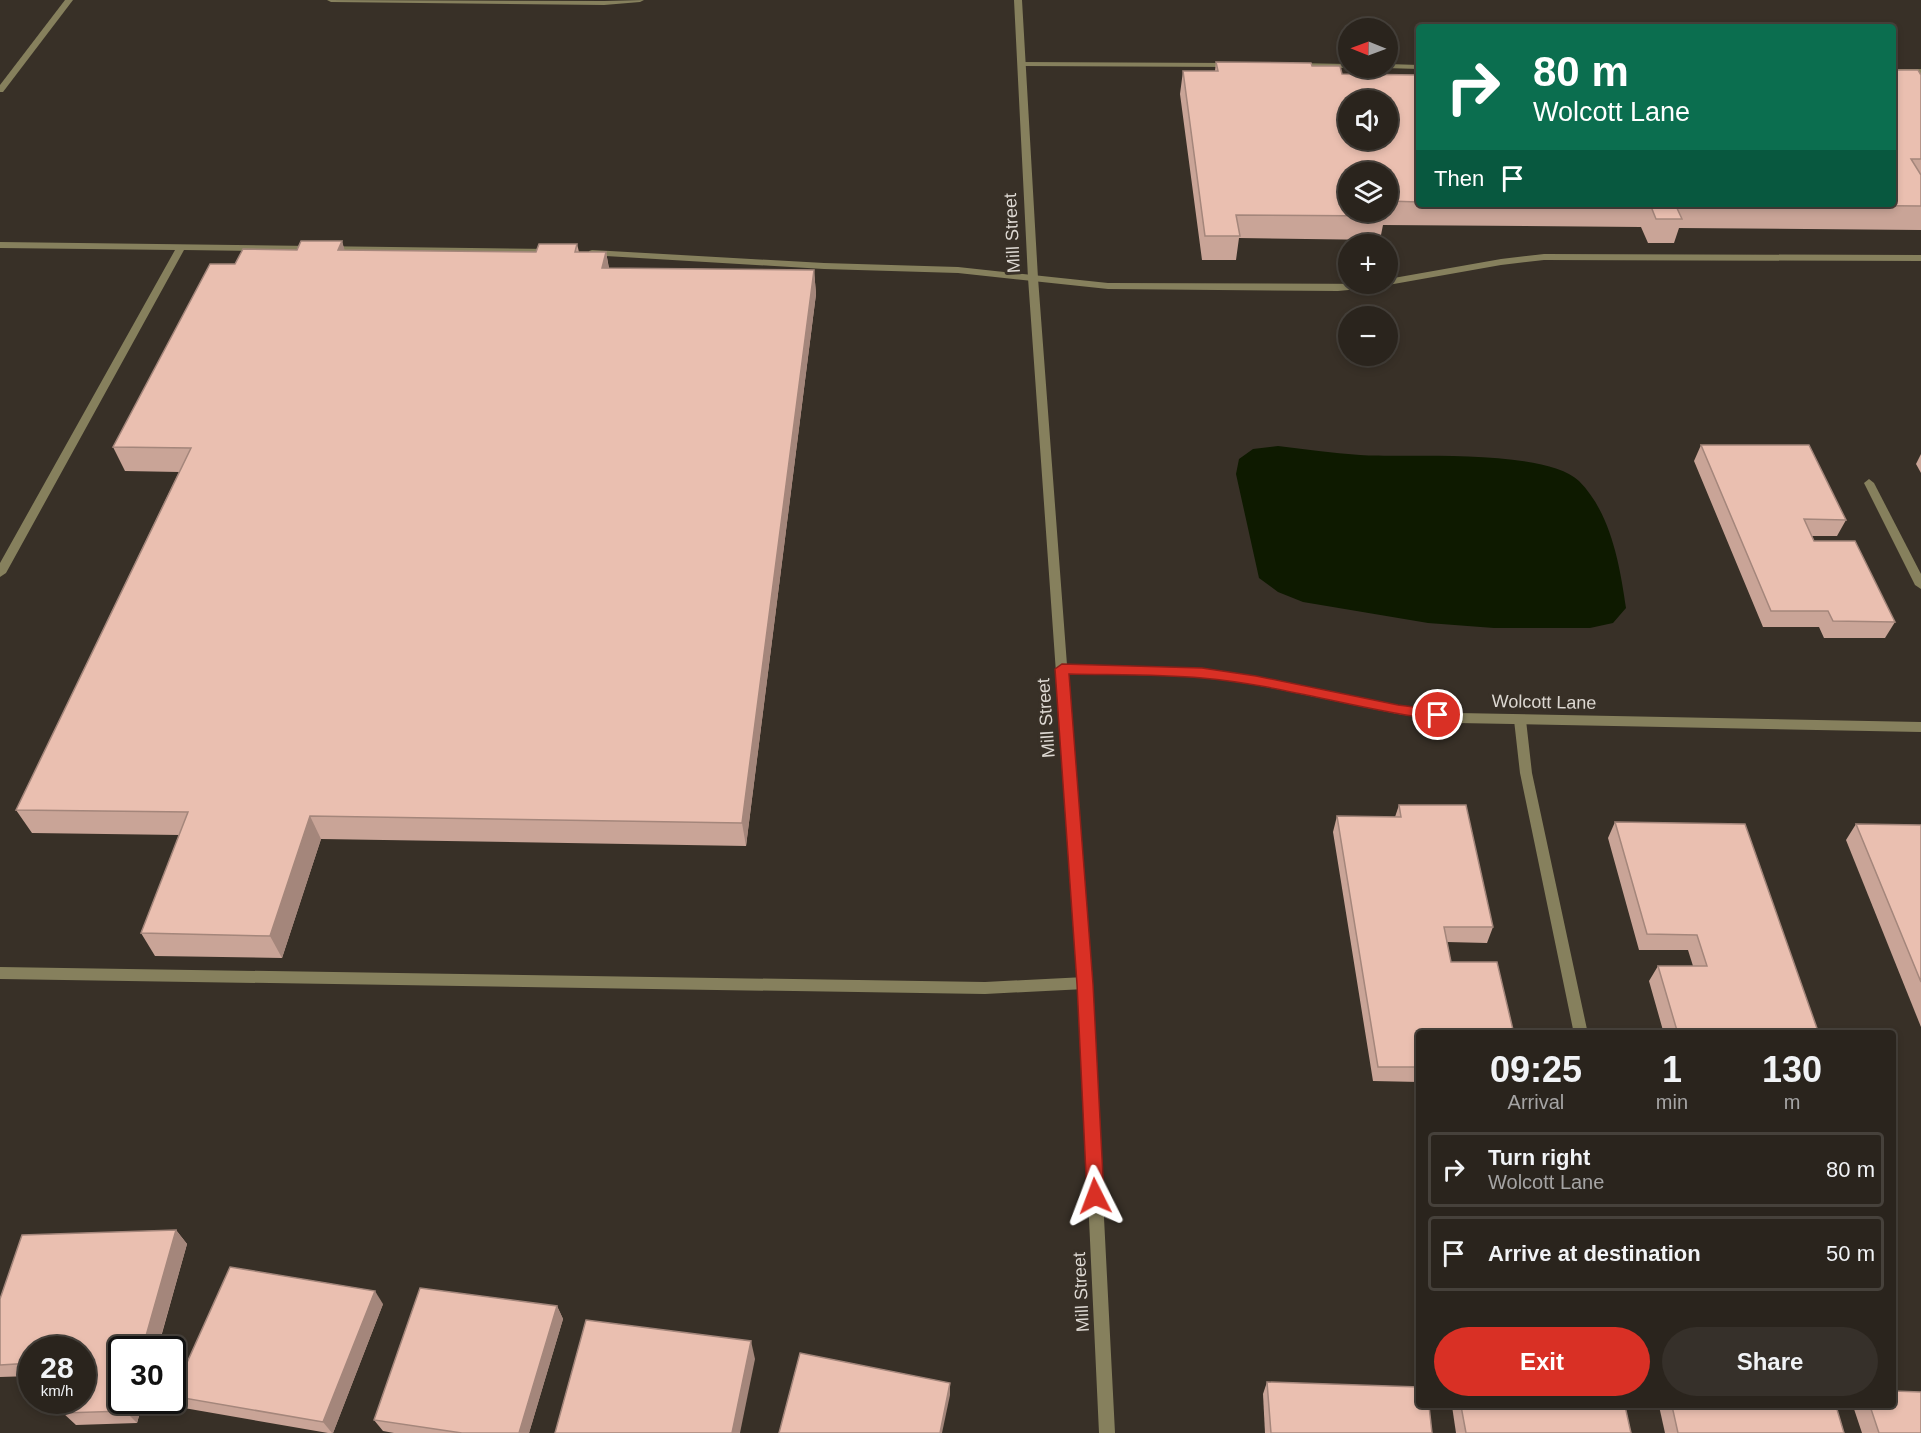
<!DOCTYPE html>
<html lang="en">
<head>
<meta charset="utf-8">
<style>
	body { margin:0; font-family:Helvetica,sans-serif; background:#36302a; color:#f1f3f6; height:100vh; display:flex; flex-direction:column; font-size:22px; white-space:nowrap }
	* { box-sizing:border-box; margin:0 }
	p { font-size:20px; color:#a5a4a4 }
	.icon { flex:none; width:33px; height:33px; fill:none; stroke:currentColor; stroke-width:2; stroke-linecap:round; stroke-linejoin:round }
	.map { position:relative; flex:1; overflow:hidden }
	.sheet { position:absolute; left:1416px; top:1030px; width:480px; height:378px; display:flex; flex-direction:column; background:#2a241d; border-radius:6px; box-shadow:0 3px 9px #0003,0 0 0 2px #46413b }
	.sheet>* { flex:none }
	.guide { position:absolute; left:1416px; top:24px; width:480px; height:183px; border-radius:6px; box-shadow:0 3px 9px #0003,0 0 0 2px #46413b; background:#0b6e4f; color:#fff; overflow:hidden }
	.needle { width:39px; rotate:271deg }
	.tools { position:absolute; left:1338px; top:18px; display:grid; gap:12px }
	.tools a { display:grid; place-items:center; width:60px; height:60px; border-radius:50%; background:#2a241d; box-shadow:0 3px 9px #0003,0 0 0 2px #46413b; font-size:30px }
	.speed { position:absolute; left:18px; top:1336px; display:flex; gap:12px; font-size:30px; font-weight:700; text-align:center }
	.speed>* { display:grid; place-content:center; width:78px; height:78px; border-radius:50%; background:#2a241d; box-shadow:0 3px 9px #0003,0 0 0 2px #46413b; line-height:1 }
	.speed small { font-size:15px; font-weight:400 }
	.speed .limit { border:3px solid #111; border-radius:9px; background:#fff; color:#111 }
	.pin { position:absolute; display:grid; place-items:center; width:51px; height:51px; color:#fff; margin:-26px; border:3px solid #fff; border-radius:50%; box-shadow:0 2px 6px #0007 }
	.me { position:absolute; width:66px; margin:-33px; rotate:357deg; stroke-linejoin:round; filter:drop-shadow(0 0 4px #0008) }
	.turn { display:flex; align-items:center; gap:21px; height:126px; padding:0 18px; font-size:27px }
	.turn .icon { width:78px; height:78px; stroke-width:2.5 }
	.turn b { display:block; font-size:42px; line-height:51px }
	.then { display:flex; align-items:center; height:57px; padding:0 18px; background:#0003; gap:12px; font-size:22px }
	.eta { display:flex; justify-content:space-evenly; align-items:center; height:102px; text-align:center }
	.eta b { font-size:36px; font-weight:600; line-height:42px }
	.action { display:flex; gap:12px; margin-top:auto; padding:12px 18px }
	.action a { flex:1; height:69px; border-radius:36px; background:#d93025; color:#fff; font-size:24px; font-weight:600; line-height:69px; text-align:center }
	.action a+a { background:#36302a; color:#f1f3f6 }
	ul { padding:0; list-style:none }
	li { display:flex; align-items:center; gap:18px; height:75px; margin:0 12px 9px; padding:0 6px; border:3px solid #46413b; border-radius:6px }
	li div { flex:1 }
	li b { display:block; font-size:22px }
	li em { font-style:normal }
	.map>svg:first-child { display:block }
</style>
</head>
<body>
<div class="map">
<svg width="1921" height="1433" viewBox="0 0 1921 1433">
	<rect width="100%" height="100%" fill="#383027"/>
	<!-- water -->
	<path fill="#0e1a00" d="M1278 446C1305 449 1332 453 1360 455 1408 458 1545 448 1579 481 1611 513 1620 566 1626 608L1613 623 1590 628H1494L1428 623 1303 602 1278 592 1259 578 1236 474 1239 459 1253 449Z"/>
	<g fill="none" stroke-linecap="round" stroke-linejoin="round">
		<!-- lane -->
		<g fill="#86805d" fill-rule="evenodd">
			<path d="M65 0H73L3 92H0V85Z"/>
			<path d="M327 0 604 1 644 0 640 2 604 5 331 2Z"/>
			<path d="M1020 62 1231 63 1235 65 1231 67 1023 66 1019 64Z"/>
			<path d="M1294 63 1348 64V68H1351H1348L1297 67H1294Z"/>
			<path d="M1388 64 1419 65V69L1385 68H1388Z"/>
			<rect x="1893" y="69" width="28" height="4"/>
			<path d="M0 242 551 249 556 252 551 255 184 250 6 573 0 577V563L175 250 0 248Z"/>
			<path d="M592 250 824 263 958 267 1108 283 1385 284 1380 287 1338 291 1108 289 958 273 824 269 589 255V251Z"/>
			<path d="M1544 254 1921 255V261L1544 260 1501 265 1388 285 1384 284H1388V279L1501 259Z"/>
			<path d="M1869 479 1874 483 1921 574V589L1915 585 1864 483Z"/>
			<path d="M1520 715 1524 717 1526 720 1532 773 1588 1034H1574L1520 773 1514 720 1516 717Z"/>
			<path d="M0 967 985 982 1085 977 1090 979 1092 983 1090 987 1085 989 985 994 0 979Z"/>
		</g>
		<!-- street -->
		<path fill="#86805d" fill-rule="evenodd" d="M1014 0H1022L1038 278 1067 665 1202 669 1256 677 1398 706 1458 713 1921 722V732L1458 723 1398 714 1256 685 1202 677 1068 673 1092 983 1115 1433H1099L1078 983 1028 278Z"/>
	</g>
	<!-- wall -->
	<g fill="#c9a497" fill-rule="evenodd">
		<path d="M1216 62 1312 66 1342 74 1419 75V204H1893L1921 75V230L1679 228 1674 243H1648L1641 227 1383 225 1380 240 1239 238 1236 260H1202L1180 94 1183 71H1215ZM1388 172V212H1348Z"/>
		<path d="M342 241 344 250 536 252 577 244 579 252H606L609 268 814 270 816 294 746 846 321 839 282 958 155 956 141 933 179 835 32 833 16 810 179 472 125 471 113 447 297 250Z"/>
		<path d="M1701 445 1846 520 1837 536H1812L1814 541 1895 622 1885 638H1824L1819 627H1763L1694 461Z"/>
		<path d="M1921 454V473L1916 464Z"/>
		<path d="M1399 805 1493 927 1487 943 1447 942 1451 962 1419 1034V1082L1373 1081 1333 832 1337 816 1395 817Z"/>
		<path d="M1615 822 1819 1034H1664L1649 981 1658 966H1693L1688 950H1639L1608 838Z"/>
		<path d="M1856 824 1921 825V1027L1846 840Z"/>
		<path d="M176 1230 187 1244 137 1423 76 1425 63 1413 82 1350H32V1376L0 1377V1299Z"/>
		<path d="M383 1304 333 1433H328L184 1408 172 1396Z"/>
		<path d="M557 1306 563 1319 529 1433H394L383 1431 374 1420Z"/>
		<path d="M1267 1382 1432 1433H1265L1263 1394Z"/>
		<path d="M1452 1406H1625L1631 1433H1456Z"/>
		<path d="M1659 1406H1836L1844 1433H1665Z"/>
		<path d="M1853 1406H1893L1921 1433H1862Z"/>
	</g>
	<!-- shaded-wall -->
	<g fill="#a4867b">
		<path d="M342 241 349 265 338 250Z"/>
		<path d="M606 252 610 276 602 268Z"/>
		<path d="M814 270 816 294 746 846 742 823Z"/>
		<path d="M310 816 321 839 282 958 270 936Z"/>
		<path d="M176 1230 187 1244 157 1350H142Z"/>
		<path d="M375 1291 383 1304 333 1433H332L323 1422Z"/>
		<path d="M557 1306 563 1319 529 1433H519Z"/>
		<path d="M751 1341 755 1359 740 1433H732Z"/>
		<path d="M950 1383V1395L942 1433H940Z"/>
		<path d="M128 1401H143L137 1423 125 1411Z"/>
	</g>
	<!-- building -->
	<g fill="#eabfb0" stroke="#a4867b" stroke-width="1.5" fill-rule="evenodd">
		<path d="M1216 62 1311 63 1312 66H1340L1342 74 1419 75V202L1388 201V172H1348V212H1384L1385 216 1236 215 1240 236H1205L1183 71H1218ZM1348 100H1388V140H1348Z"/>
		<path d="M1893 70H1918L1921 75V159H1911L1921 175V206L1679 204H1893Z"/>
		<path d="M1650 204H1675L1682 219H1656Z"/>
		<path d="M301 241H342L338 250 536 252 539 244H577L575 252H606L602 268 814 270 742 823 310 816 270 936 141 933 188 812 16 810 191 448 113 447 210 264H235L243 249 297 250Z"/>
		<path d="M1701 445H1809L1846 520 1804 519 1814 541H1855L1895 622 1833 621 1828 611H1771Z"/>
		<path d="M1399 805H1466L1493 927H1444L1451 962H1497L1514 1034H1419V1067H1378L1337 816 1401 817Z"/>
		<path d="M1615 822 1745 824 1819 1034H1678L1658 966H1707L1697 935 1647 934Z"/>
		<path d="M1856 824 1921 825V982Z"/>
		<path d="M176 1230 142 1350H122V1401H128L125 1411 63 1413 67 1401H82V1350H32V1363L0 1365V1299L22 1235Z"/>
		<path d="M230 1267 375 1291 323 1422 172 1396Z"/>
		<path d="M420 1288 557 1306 519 1433H462L374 1420Z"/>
		<path d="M586 1320 751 1341 732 1433H555Z"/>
		<path d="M800 1353 950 1383 940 1433H779Z"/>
		<path d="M1267 1382 1419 1387V1406H1429L1432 1433H1271Z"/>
		<path d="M1893 1391 1921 1392V1433H1879L1870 1406H1893Z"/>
		<path d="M1461 1406H1625L1631 1433H1466Z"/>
		<path d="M1672 1406H1836L1844 1433H1678Z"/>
	</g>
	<!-- route -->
	<path fill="#d93025" stroke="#8d1f18" stroke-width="1.5" d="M1062 664 1202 668 1256 676 1398 705 1438 710 1445 715 1438 720C1359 710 1282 685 1202 678 1158 674 1113 675 1069 674L1093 984 1104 1196 1101 1202 1095 1204 1089 1202 1087 1196 1077 984 1055 669Z"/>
	<g text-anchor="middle" stroke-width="6" stroke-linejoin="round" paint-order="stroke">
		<!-- street labels -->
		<g font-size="18" fill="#ddd8d2" stroke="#383027">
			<text transform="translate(1012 233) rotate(-93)" y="6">Mill Street</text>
			<text transform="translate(1544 702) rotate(1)" y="6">Wolcott Lane</text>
			<text transform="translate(1046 718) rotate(-94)" y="6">Mill Street</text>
			<text transform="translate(1081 1292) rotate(-93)" y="6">Mill Street</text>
		</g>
	</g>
</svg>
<div class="tools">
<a><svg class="needle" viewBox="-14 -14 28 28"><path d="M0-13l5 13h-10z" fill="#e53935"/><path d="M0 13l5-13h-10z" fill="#a5a4a4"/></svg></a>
<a><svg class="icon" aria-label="sound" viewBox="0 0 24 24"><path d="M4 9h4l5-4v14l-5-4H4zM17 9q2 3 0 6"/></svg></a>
<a><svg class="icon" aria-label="layers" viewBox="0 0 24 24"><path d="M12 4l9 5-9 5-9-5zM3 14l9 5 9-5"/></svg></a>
<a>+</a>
<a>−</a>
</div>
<div class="speed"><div>28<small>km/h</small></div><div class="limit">30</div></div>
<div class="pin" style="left:1438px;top:715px;background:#d93025"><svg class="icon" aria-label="arrive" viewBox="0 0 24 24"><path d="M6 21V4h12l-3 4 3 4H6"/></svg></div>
<svg class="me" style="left:1095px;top:1196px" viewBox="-20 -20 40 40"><path d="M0-17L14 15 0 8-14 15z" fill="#d93025" stroke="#fff" stroke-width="4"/></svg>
<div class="guide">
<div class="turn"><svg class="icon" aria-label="right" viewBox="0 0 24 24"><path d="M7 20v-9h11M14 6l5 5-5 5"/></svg><div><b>80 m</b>Wolcott Lane</div></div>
<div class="then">Then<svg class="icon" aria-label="arrive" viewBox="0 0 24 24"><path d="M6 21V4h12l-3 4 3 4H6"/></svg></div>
</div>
<section class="sheet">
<div class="eta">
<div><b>09:25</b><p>Arrival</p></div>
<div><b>1</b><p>min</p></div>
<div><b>130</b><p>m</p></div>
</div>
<ul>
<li><svg class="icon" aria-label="right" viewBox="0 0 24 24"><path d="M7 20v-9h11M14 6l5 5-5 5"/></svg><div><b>Turn right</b><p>Wolcott Lane</p></div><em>80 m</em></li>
<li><svg class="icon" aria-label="arrive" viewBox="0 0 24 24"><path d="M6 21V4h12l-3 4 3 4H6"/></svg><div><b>Arrive at destination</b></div><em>50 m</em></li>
</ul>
<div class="action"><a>Exit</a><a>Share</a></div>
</section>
</div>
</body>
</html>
